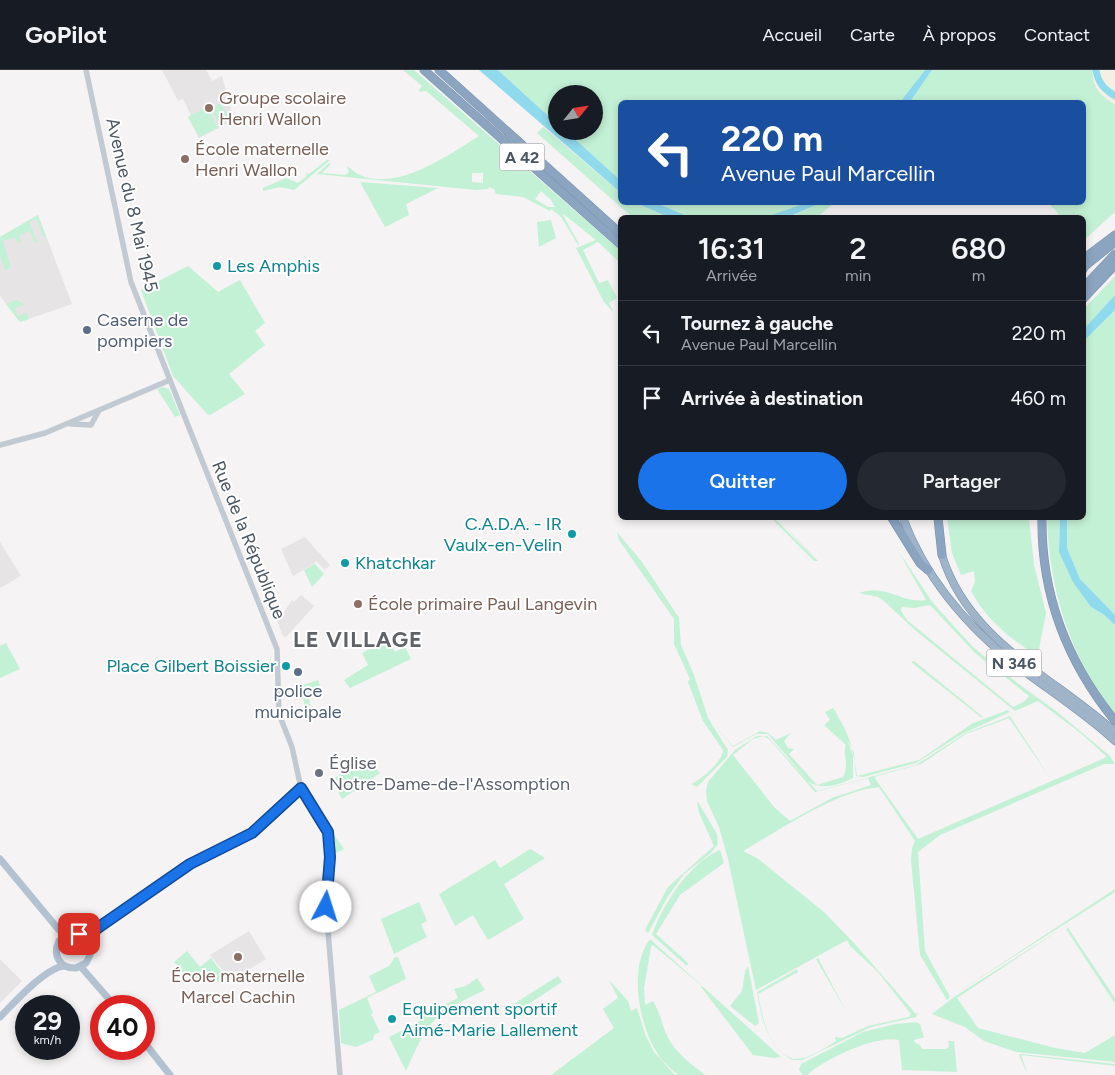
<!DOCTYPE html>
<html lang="fr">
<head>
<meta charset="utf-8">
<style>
	body { margin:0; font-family:Figtree,sans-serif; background:#242831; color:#f1f3f6; height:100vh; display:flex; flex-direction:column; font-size:19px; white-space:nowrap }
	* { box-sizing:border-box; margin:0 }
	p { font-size:16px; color:#9ea1a6 }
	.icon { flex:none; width:28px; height:28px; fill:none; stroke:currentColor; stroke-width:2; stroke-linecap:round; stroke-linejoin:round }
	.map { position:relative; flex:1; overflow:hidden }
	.drawer { position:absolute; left:618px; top:145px; width:468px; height:305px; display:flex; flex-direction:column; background:#171b24; border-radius:8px; box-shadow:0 2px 8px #0003 }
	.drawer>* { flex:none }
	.banner { position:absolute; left:618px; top:30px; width:468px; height:105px; border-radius:8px; box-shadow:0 2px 8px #0003; background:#1a4fa0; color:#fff; overflow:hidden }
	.needle { width:32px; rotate:60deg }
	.buttons { position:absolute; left:548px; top:15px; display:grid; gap:10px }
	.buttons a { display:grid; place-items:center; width:55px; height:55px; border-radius:50%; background:#171b24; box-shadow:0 2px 8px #0003; font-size:25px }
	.speed { position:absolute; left:15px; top:925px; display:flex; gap:10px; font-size:25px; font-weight:700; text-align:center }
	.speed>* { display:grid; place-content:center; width:65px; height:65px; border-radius:50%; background:#171b24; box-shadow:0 2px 8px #0003; line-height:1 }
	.speed small { font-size:12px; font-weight:400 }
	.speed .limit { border:8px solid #d22; background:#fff; color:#111 }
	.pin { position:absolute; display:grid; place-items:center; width:42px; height:42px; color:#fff; margin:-21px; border-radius:10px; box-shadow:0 2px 8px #0006 }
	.me { position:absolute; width:55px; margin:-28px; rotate:5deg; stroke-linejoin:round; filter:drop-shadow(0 0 4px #0008) }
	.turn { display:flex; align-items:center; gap:18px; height:105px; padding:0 20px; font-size:22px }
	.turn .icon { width:65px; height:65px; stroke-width:2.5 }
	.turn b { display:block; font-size:35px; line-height:42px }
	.eta { display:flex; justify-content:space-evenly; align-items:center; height:85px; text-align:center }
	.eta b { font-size:30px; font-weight:600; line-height:35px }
	.primary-button { display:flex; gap:10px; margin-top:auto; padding:10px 20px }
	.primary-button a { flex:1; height:58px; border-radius:30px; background:#1a73e8; color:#fff; font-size:20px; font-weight:600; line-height:58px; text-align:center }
	.primary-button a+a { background:#242831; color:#f1f3f6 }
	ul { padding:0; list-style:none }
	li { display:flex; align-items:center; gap:15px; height:65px; padding:0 20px; border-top:1px solid #363941 }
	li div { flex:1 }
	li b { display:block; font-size:19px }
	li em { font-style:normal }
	header { display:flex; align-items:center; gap:30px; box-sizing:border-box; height:70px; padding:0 25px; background:#171b24; border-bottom:1px solid #363941 }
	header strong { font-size:24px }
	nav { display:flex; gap:28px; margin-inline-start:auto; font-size:18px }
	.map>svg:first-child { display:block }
</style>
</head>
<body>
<header>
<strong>GoPilot</strong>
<nav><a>Accueil</a><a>Carte</a><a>À propos</a><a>Contact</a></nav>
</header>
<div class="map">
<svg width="1115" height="1005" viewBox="0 0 1115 1005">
	<rect width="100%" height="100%" fill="#f5f3f3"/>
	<!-- education -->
	<g fill="#e6e4e5">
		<path d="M162 0H206L212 11 222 6 234 50 199 68 188 47 191 45 183 29 178 31Z"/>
		<path d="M38 145 72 234 20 252 0 226V167Z"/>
		<path d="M305 467 330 495 325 500 316 491 314 494 293 506 281 479Z"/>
		<path d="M0 472 21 506 0 518Z"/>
		<path d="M301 525 314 536 286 567 283 566 274 543 280 541 279 545 281 546 292 530 294 532Z"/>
		<path d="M249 861 266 889 231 910 210 885Z"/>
		<path d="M0 889 22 911 0 933Z"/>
	</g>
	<!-- green -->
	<g fill="#c3f1d5" fill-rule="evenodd">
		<path d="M403 0H414L620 180V193L598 172 583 180 599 213 608 210 617 228 609 233 614 243 604 232 576 178 596 170 562 143 579 174 578 175 561 147 551 139 550 141 523 127 496 124 494 119 489 117 488 119 476 120 317 104 329 93 331 94 322 103 345 105 349 102 347 96C352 99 355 103 360 105 396 122 449 85 479 66L426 21 420 22 419 20 422 16ZM472 103H483V113L472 112ZM541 121 551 130 555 137H548L535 129Z"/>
		<path d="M498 0H925L900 32H620V110L566 61H594V24H556V53Z"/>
		<path d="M932 0H1093C1091 16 1101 27 1115 34V142L1083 171 1082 148 1059 147 1057 142 1048 133 1082 132V32H910Z"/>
		<path d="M221 33 229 49 219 54 211 38Z"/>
		<path d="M207 37 218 58 199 67 188 47Z"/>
		<path d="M543 57 620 122V132L636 133 668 147H632L537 63Z"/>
		<path d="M327 90H330L294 120 280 117 263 121V118L286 108 298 113 306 107 307 103 309 104Z"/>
		<path d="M360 112 438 118 406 134 409 145 385 157Z"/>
		<path d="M657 133H806L766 148 689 147Z"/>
		<path d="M821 133H834L817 147 788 148Z"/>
		<path d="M38 145 46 167H43L37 149 29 152 37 171H40L35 173 30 161 19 165 21 171 18 173 16 165 17 173 15 167 3 171 11 198 5 200 0 186V173L3 171 0 172V167Z"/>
		<path d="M551 150 556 168 539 177 537 152Z"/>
		<path d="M188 196 218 222 240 210 265 253 255 261 265 275 229 304 245 324 210 345 207 344 173 306 141 220Z"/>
		<path d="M1115 206V225L1083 260V240Z"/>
		<path d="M17 230 25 235 15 238 18 246 26 243 29 249 20 252 6 234Z"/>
		<path d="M1115 240V545L1080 509 1067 478V448H1082L1083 272Z"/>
		<path d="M163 317 169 319 180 345 175 347 157 319Z"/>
		<path d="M771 448H774L816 490 777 448 818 491H814Z"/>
		<path d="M947 448H1029L1034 495 1046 543 1039 579 1033 583C1007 566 986 549 971 521L975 512 974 501 961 505 952 483Z"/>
		<path d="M1047 448H1060L1059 482 1091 537 1103 544 1115 555V644C1070 589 1049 518 1047 448Z"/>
		<path d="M617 462 642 492 679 548 681 575 694 605 708 648 728 680 727 687 697 717 691 714C701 710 723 691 723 680L703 651 688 612 690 609 674 574V549L619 470Z"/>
		<path d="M899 482 933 533 973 577 1016 612 1056 641 1110 686 1115 694H1104L940 765 918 782 925 881 950 927 947 930 920 885 911 790 912 778 915 771 879 717C836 721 780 760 743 781L757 788 824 842 854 873 916 944 918 943 916 947 871 957 802 990H792C766 973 762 951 757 922L797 899 798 902 758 924C763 949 767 977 793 989 808 990 824 978 836 971L835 967 842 968 868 956 909 947 911 944 878 902 850 876 847 870 756 920 728 789 719 757 707 731 706 720 708 712 735 680 757 666H767L817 721 916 695 966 663 1010 646 1050 708 1009 648 966 664 921 694 874 707 918 769 1107 687 1083 665 1038 631 1015 641 915 560 885 532 878 527 859 523C886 513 901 534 926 530ZM930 535 975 583 1029 626 1025 631 1013 637 907 550 901 541 902 537 914 538ZM764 666 770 670 815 722 868 708 871 715 832 728 790 751 774 737 733 685 753 669Z"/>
		<path d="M315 494 324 504 312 517 304 500Z"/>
		<path d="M384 559 395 582 405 577 411 589 350 618 344 610 368 595 362 583 383 572 379 565Z"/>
		<path d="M6 573 20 599 0 608V576Z"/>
		<path d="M914 591 983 647 982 648 911 592Z"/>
		<path d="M318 610 323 624 309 628 310 635 305 636 300 616Z"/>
		<path d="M833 638C849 664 853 676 857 706L919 690 973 653 1008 640 1010 642 962 664 916 693 863 707 856 706 854 682 847 670 853 685V708C839 715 821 721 808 711L768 664H756L733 677 715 656 733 676 760 661 768 663 776 670 791 663 784 671 788 678 794 679 789 684 817 715 843 707C850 694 842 683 846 675L824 655 830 650 825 642Z"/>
		<path d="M366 688 380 703 342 729 332 710Z"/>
		<path d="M698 732 717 764 718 774 711 783 684 804 667 828 648 863 645 860 668 817 714 776 699 743 697 733Z"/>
		<path d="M334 765 344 779 334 784 333 783Z"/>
		<path d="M530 779 545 788 504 814 524 849 488 870 473 845 455 856 439 824 495 790 500 798Z"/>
		<path d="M720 780 724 793 680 825 656 864 688 893 687 896 652 865C663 834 689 793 720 780Z"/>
		<path d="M1115 819V822L955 924Z"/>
		<path d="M419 832 427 851 421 854 427 867 394 884 381 849Z"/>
		<path d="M1064 857 957 928 978 958 1055 978 1085 983 1115 965V992L1016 982 984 971 965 957 932 944 954 927Z"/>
		<path d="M1068 858 1115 928V934L1066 859Z"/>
		<path d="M650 869 781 987 774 988 753 985 701 917 702 916 653 875 651 877 644 918 645 935 653 931C659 941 661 950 665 961 672 980 690 994 706 1005H678C671 998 662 992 657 983 639 954 628 898 650 869Z"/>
		<path d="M187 881 200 897 211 888 230 913 208 911 193 913 174 892Z"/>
		<path d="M395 887H398L406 909 367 928 373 943 371 944 380 962 374 965 373 970 356 977 341 973 339 940 376 922 369 906 389 896Z"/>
		<path d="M818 888 847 943 816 889Z"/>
		<path d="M748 896 759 953 755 956 730 936 742 921 745 901Z"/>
		<path d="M558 906 562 912 509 947 504 940Z"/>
		<path d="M477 908 485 920C432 945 430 948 406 1001L389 967 419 952 418 949 422 946 458 928 454 919 466 916Z"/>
		<path d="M609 910 628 931 631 941 637 938 645 964 654 982 675 1005H551L614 958 603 939 618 928Z"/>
		<path d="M916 952 920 954 924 967 914 970 915 973 920 975 922 979H946L949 977 948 971H954L957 1002 902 1000 899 970C875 965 825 989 807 1005H803L799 1000 801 994 863 962 896 954Z"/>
		<path d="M1021 984 1115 994V996L1021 985 1028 1005 1019 985Z"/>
	</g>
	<!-- sand -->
	<path fill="#f5f0e5" d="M1093 0H1115V34C1101 27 1092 16 1093 0Z"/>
	<!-- water -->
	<g fill="#90daee">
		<path d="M479 0H498L556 53V61H566L620 110V122Z"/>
		<path d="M925 0H932L910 32H900Z"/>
		<path d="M636 133H657L689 147H668Z"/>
		<path d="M806 133H821L788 147H766Z"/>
		<path d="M1115 225V240L1083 272V260Z"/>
		<path d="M1060 448H1067V478L1080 509 1115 545V555L1103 544 1091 537 1073 512 1059 482Z"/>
	</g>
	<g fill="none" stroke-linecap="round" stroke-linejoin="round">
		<!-- river -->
		<path stroke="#90daee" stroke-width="7" d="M1096 0C1098 13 1104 19 1115 26"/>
		<!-- trunk casing -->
		<g stroke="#7690ad" stroke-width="8">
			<g id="trunk">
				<path d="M903 448C926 510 968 558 1021 599 1053 623 1086 644 1115 671"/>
				<path d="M942 485C968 571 1053 606 1115 662"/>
			</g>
		</g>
		<!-- motorway casing -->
		<g stroke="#7690ad" stroke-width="9">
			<g id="motorway">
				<path d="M424 0 620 174"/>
				<path d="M439 0 620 163"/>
				<path d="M1082 190 1115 165"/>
				<path d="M1082 201 1085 196 1115 172"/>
				<path d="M1082 219 1115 184"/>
				<path d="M1082 230 1115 195"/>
				<path d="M892 448 920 493 928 500"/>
				<path d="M938 448 942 485"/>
				<path d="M1042 448C1041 523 1067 592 1115 651"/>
			</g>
		</g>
		<!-- tertiary -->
		<g stroke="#c1cad2" stroke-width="5.5">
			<path d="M86 0 131 212 277 579 279 644 292 677 301 718 325 755 330 772 326 837 340 1005"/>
			<path d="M71 354 91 355 98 342"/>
			<path d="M0 375 45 363 170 310"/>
			<path d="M79 864 89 865 190 794 252 763 301 718"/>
			<path d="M90 875 100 860"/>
		</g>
		<!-- primary -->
		<g stroke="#b3c2d1" stroke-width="7">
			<path d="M0 789 59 860 79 864 88 872 90 885 86 893 76 898C60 899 52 885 59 871L70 864"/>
			<path d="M81 897 115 936"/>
			<path d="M0 947C14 933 45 898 64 896"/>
			<path d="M144 972 170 1005"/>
		</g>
		<!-- trunk -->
		<use href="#trunk" stroke="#9fb4c9" stroke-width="7"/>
		<!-- motorway -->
		<use href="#motorway" stroke="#8ba5c1" stroke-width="8"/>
	</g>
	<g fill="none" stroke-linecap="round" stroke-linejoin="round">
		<!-- route casing -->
		<g stroke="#114b97" stroke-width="12">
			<path id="route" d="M79 864H89L190 794 252 763 301 718 328 762 330 787 326 837"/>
		</g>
		<!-- route -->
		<use href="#route" stroke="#1a73e8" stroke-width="9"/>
	</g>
	<!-- markers -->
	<g fill="#8d6e63" stroke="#fff" stroke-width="2">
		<circle cx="209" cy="38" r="5"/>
		<circle cx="185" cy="89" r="5"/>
		<circle cx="358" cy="534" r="5"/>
		<circle cx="238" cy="887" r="5"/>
	</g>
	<g fill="#0f9aa8" stroke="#fff" stroke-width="2">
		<circle cx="217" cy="196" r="5"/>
		<circle cx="572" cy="464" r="5"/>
		<circle cx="345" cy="493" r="5"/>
		<circle cx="286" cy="596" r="5"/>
		<circle cx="392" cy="949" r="5"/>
	</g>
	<g fill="#5c6f8a" stroke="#fff" stroke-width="2">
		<circle cx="87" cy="260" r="5"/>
		<circle cx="298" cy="602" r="5"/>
	</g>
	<circle fill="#6b7280" stroke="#fff" stroke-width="2" cx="319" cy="703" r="5"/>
	<g text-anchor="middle" stroke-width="4" stroke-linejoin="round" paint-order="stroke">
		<!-- shield labels -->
		<g fill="#fff" stroke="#808990" stroke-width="1">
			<rect x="499.5" y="73.5" width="45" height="27" rx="4"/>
			<rect x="986.5" y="579.5" width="55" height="27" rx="4"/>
		</g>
		<g font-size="16" font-weight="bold" fill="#4a5661">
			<text x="522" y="93">A 42</text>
			<text x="1014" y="599">N 346</text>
		</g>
		<!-- education labels -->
		<g font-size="18" fill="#785e54" stroke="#fff" text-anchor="start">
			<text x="219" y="34">Groupe scolaire<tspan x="219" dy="21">Henri Wallon</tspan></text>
			<text x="195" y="85">École maternelle<tspan x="195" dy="21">Henri Wallon</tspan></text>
			<text x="368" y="540">École primaire Paul Langevin</text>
			<text x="238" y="912" text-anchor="middle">École maternelle<tspan x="238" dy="21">Marcel Cachin</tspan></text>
		</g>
		<!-- street labels -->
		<g font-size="18" fill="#4a5661" stroke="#fff">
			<text transform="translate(132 135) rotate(77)" y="6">Avenue du 8 Mai 1945</text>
			<text transform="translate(249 470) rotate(68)" y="6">Rue de la République</text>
		</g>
		<!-- culture labels -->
		<g font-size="18" fill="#0d838f" stroke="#fff" text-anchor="start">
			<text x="227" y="202">Les Amphis</text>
			<text x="562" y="460" text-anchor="end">C.A.D.A. - IR<tspan x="562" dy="21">Vaulx-en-Velin</tspan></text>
			<text x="355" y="499">Khatchkar</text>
			<text x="276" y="602" text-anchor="end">Place Gilbert Boissier</text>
			<text x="402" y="945">Equipement sportif<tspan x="402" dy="21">Aimé-Marie Lallement</tspan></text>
		</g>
		<!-- service labels -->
		<g font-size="18" fill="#4e5e75" stroke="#fff" text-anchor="start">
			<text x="97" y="256">Caserne de<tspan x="97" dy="21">pompiers</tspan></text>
			<text x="298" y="627" text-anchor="middle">police<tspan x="298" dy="21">municipale</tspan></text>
		</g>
		<!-- worship labels -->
		<g font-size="18" fill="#5b616d" stroke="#fff" text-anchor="start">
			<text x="329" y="699">Église<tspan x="329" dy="21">Notre-Dame-de-l'Assomption</tspan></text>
		</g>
		<!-- district labels -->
		<g font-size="22" font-weight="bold" letter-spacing="1" fill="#5f6368" stroke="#fff">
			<text x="358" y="577">LE VILLAGE</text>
		</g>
	</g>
</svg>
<div class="buttons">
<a><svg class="needle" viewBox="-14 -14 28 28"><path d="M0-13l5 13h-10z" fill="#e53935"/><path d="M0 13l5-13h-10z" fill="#9ea1a6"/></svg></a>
</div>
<div class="speed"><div>29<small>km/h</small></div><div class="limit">40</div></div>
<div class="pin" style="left:79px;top:864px;background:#d93025"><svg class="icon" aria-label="arrive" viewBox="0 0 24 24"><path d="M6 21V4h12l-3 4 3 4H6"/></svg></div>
<svg class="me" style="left:326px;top:837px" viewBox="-20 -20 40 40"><circle r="19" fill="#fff"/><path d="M0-13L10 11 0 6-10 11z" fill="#1a73e8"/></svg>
<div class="banner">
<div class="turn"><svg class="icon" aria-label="left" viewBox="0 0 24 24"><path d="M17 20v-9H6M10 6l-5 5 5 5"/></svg><div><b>220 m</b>Avenue Paul Marcellin</div></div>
</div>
<section class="drawer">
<div class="eta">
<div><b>16:31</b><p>Arrivée</p></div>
<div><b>2</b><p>min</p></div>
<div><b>680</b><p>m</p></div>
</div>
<ul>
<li><svg class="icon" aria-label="left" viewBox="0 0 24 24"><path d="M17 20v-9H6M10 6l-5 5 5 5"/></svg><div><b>Tournez à gauche</b><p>Avenue Paul Marcellin</p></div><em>220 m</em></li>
<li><svg class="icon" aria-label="arrive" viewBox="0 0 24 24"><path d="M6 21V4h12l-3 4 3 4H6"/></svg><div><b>Arrivée à destination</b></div><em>460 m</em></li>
</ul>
<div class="primary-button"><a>Quitter</a><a>Partager</a></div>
</section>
</div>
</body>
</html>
